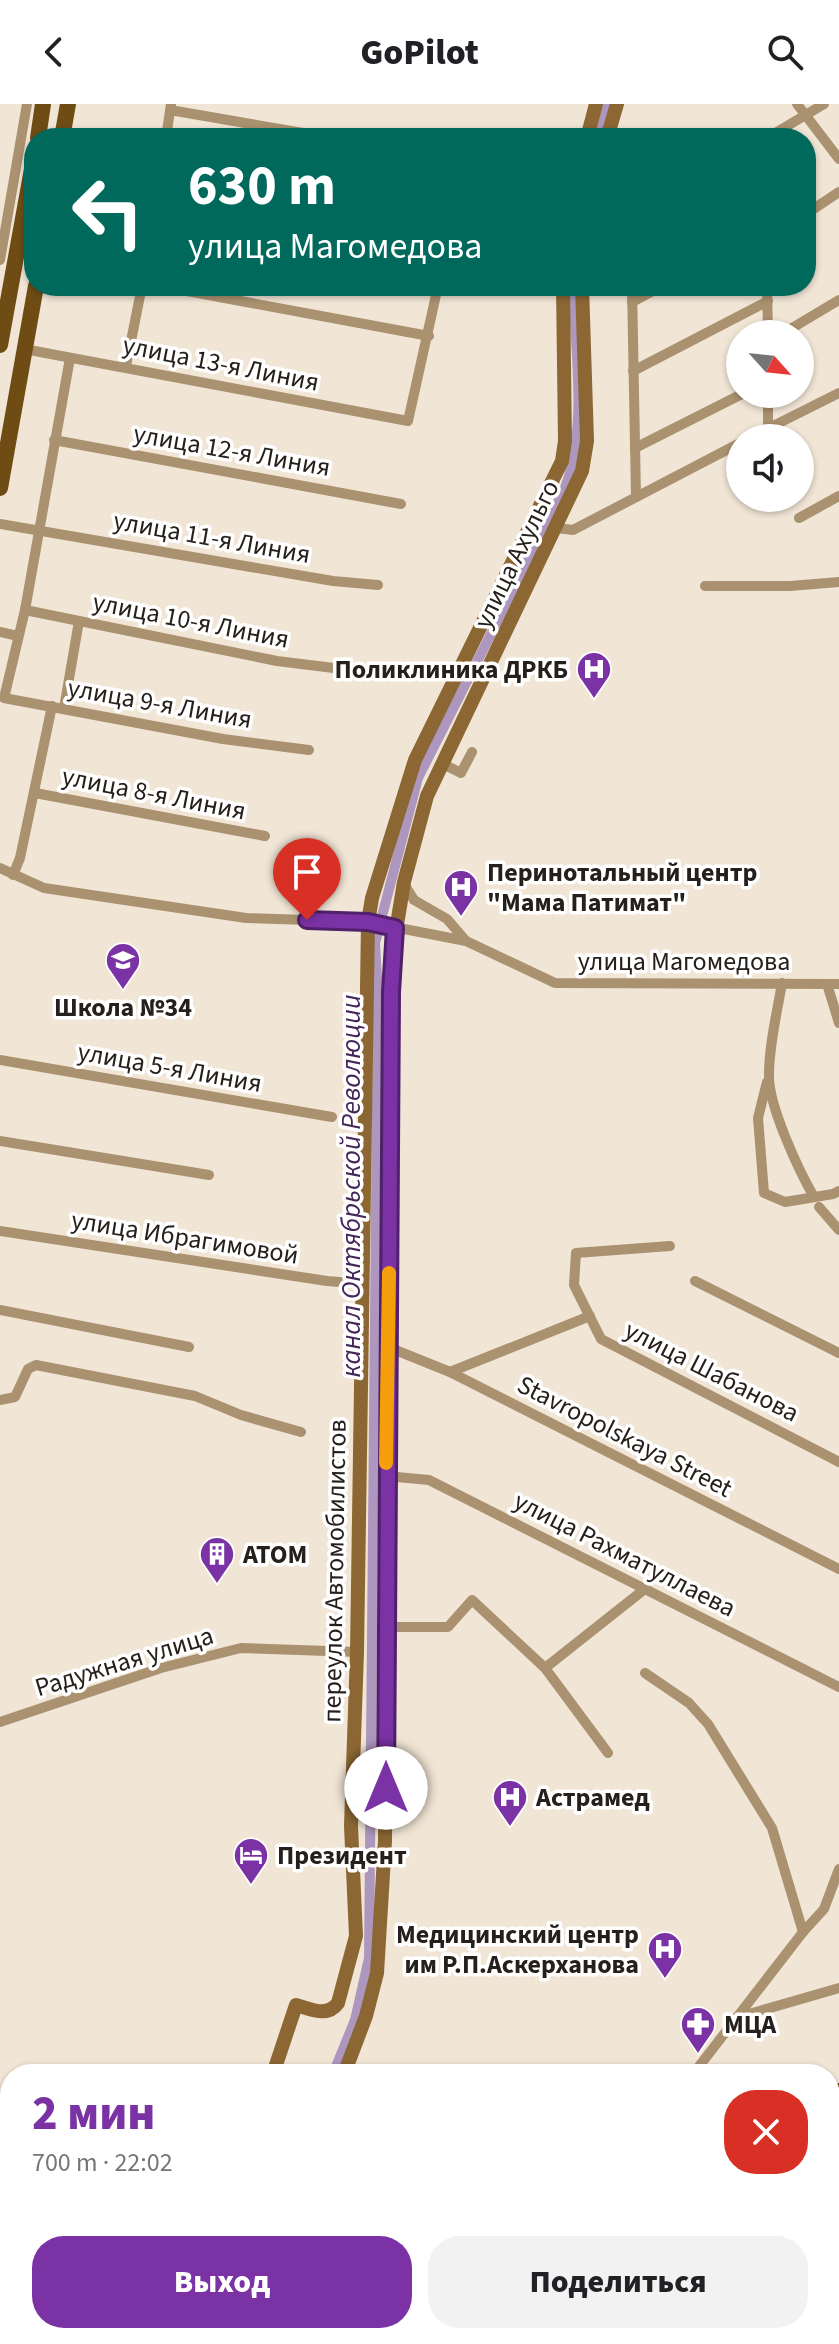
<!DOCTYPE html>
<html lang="ru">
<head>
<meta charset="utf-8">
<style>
	body { margin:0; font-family:"Source Sans 3",sans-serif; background:#f2f2f2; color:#202124; height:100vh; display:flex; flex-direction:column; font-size:30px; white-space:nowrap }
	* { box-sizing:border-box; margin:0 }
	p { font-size:26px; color:#757577 }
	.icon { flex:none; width:44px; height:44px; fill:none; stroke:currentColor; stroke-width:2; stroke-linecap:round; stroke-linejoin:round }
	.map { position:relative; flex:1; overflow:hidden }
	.drawer { position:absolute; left:0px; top:1960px; width:840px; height:280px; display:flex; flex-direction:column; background:#fff; border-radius:32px 32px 0 0; box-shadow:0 2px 6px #0004 }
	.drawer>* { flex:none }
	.top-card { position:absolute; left:24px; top:24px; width:792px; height:168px; border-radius:32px; box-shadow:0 2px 6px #0004; background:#00695c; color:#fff; overflow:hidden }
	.needle { width:52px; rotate:117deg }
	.controls { position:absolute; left:726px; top:216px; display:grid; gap:16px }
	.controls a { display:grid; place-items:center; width:88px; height:88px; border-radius:50%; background:#fff; box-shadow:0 2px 6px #0004; font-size:40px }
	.pin { position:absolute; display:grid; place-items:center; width:68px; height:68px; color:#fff; margin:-82px -34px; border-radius:50% 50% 50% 0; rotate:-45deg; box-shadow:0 0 8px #0007 }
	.pin .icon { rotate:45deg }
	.me { position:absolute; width:88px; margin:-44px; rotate:0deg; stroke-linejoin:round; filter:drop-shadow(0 0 6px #0008) }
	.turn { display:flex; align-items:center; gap:28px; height:168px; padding:0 32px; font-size:36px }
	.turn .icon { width:104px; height:104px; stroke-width:2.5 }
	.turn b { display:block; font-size:56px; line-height:68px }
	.round { display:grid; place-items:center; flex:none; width:84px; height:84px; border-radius:32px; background:#f2f2f2 }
	.overview { display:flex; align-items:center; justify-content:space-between; height:136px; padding:0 32px }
	h1 { font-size:48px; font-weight:800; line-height:60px; color:#7b32a5 }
	.button { display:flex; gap:16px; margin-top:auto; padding:16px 32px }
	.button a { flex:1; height:92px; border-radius:32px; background:#7b32a5; color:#fff; font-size:32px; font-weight:800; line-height:92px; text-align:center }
	.button a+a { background:#f2f2f2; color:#202124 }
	header { display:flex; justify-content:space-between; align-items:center; height:104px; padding:0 32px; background:#fff; font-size:36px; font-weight:800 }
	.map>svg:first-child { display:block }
</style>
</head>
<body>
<header><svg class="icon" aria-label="back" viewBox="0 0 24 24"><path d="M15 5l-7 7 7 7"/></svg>GoPilot<svg class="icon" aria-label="search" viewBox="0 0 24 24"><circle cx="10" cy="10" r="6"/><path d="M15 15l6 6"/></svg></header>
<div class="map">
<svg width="839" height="2240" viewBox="0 0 839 2240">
	<rect width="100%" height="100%" fill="#f1e5d5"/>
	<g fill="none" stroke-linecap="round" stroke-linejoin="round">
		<!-- canal -->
		<g stroke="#ae97bf" stroke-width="10">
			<path d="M598 34 608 0"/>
			<path d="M333 1970 355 1916 369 1854 378 892 375 839 418 674 565 384C588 322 575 247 573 182"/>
			<path d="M385 2230 408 2240"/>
		</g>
		<!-- minor -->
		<g stroke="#aa9170" stroke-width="10">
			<path d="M797 0 839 55"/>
			<path d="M170 6 332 34"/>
			<path d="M166 34 171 0"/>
			<path d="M767 34 824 0"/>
			<path d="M806 110 839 88"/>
			<path d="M0 156 27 0"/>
			<path d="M160 182 429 232"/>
			<path d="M632 182 636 393"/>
			<path d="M767 182 768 230"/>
			<path d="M632 198 662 182"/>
			<path d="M782 230 839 196"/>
			<path d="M24 245 408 317 438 182"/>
			<path d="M70 254 25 506 4 594 223 635 309 646"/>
			<path d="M126 262 142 182"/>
			<path d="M633 267 768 197"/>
			<path d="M768 290V324"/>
			<path d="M749 334 839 289"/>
			<path d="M54 336 401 400"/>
			<path d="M635 344 742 290"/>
			<path d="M799 414 839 392"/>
			<path d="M0 420 333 477 378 481"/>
			<path d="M556 424 573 426 740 339"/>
			<path d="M705 482H790L839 478"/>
			<path d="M25 506 277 557 350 566"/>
			<path d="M0 528 18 532"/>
			<path d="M64 604 79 517"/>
			<path d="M441 659 461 669 472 648"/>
			<path d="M35 689 265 732"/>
			<path d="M0 764 44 784 246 814 368 818 466 837 555 879 839 880"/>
			<path d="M13 771 20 754 52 602"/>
			<path d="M404 780 414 796 447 815 466 837"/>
			<path d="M782 879C777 909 769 941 769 971 768 1001 799 1067 814 1093"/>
			<path d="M827 880 839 919"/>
			<path d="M0 956 332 1013"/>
			<path d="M767 978 758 1014 764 1089 785 1098 833 1090 839 1087"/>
			<path d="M0 1037 209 1071"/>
			<path d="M819 1103 839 1126"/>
			<path d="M0 1127 327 1177 363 1180"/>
			<path d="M670 1142 576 1149 574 1181 601 1235 839 1358"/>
			<path d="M695 1177 839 1249"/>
			<path d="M0 1206 189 1243"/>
			<path d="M388 1243 450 1268 839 1465"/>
			<path d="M450 1268 590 1212"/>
			<path d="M0 1296 15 1293 28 1265 36 1261 195 1292 241 1311 301 1328"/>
			<path d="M386 1372 429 1376 839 1583"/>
			<path d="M387 1523H448L472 1496 545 1564 608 1649"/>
			<path d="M545 1564 646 1484"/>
			<path d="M645 1569 689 1599 708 1620 772 1724 803 1828"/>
			<path d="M0 1618 161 1564 241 1544 357 1548"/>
			<path d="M735 1914 839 1884"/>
			<path d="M697 1970V1965L803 1828 824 1805 839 1765"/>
			<path d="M830 2089 839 2086"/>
			<path d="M830 2181 839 2178"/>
			<path d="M830 2201 839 2198"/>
			<path d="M71 2230 77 2240"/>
			<path d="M338 2230 360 2240"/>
			<path d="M422 2230 445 2240"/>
			<path d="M729 2230 731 2240"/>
			<path d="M667 2240 698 2230"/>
		</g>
		<!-- secondary -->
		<g stroke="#8c6733" stroke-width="14">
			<path d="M587 34 596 0"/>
			<path d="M607 34 617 0"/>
			<path d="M273 1970 296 1901C311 1905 327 1914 338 1899L356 1832 351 1722 357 1548 368 818 372 794 415 656 562 357 565 337 563 182"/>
			<path d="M344 1970 366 1912 377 1869 385 1737 391 857 404 778 427 692 582 367 587 337 582 182"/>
		</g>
		<!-- primary -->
		<g stroke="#6f4c14" stroke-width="16">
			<path d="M38 34 43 0"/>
			<path d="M62 34 68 0"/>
			<path d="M0 241 34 54"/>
			<path d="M0 384 36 182"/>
			<path d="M830 1989 839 1987"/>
			<path d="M0 2240 33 2230"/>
		</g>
	</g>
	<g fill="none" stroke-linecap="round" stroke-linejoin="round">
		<!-- route casing -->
		<g stroke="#50206b" stroke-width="20">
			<path id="route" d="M307 816 368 818 395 824 391 888 386 1684"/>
		</g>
		<!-- route -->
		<use href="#route" stroke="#7b32a5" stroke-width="14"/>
		<!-- slow -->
		<path stroke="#f59e0b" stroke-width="14" d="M386 1359 389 1169"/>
	</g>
	<!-- icons -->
	<defs>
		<g id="hospital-pin" transform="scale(1.8)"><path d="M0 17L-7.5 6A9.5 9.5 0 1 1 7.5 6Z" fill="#7b32a5" stroke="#fff"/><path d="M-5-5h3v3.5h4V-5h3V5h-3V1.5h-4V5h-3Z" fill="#fff"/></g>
		<g id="school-pin" transform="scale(1.8)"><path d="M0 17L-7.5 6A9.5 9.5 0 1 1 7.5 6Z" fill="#7b32a5" stroke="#fff"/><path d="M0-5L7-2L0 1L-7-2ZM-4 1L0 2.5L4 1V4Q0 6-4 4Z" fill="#fff"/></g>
		<g id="building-pin" transform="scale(1.8)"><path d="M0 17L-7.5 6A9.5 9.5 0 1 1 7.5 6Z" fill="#7b32a5" stroke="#fff"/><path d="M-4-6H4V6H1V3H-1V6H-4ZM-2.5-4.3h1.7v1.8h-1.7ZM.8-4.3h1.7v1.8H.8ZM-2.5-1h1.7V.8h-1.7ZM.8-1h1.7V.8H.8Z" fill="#fff"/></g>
		<g id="hotel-pin" transform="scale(1.8)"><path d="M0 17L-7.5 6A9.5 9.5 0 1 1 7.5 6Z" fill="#7b32a5" stroke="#fff"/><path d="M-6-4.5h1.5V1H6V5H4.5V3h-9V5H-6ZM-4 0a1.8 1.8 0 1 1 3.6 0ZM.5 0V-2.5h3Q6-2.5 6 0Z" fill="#fff"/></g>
		<g id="pharmacy-pin" transform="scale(1.8)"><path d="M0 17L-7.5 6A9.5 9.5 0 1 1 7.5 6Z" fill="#7b32a5" stroke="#fff"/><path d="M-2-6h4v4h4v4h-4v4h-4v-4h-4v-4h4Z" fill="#fff"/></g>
	</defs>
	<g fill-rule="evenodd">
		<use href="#hospital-pin" x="594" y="565"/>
		<use href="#hospital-pin" x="461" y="783"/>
		<use href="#school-pin" x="123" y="856"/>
		<use href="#building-pin" x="217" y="1450"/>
		<use href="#hospital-pin" x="510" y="1693"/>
		<use href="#hotel-pin" x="251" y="1751"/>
		<use href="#hospital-pin" x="665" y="1845"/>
		<use href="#pharmacy-pin" x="698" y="1920"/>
	</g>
	<g text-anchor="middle" stroke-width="7" stroke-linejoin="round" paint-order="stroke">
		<!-- street labels -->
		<g font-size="26" fill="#25201b" stroke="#fff">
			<text transform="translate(221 259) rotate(11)" y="9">улица 13-я Линия</text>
			<text transform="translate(232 346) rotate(10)" y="9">улица 12-я Линия</text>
			<text transform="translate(212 433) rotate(10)" y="9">улица 11-я Линия</text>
			<text transform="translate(516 450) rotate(-64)" y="9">улица Ахульго</text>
			<text transform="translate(191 516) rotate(11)" y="9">улица 10-я Линия</text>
			<text transform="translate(160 599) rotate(10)" y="9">улица 9-я Линия</text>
			<text transform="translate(154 689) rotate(11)" y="9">улица 8-я Линия</text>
			<text x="684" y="866">улица Магомедова</text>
			<text transform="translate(170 963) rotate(10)" y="9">улица 5-я Линия</text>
			<text transform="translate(185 1133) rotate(9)" y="9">улица Ибрагимовой</text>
			<text transform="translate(712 1267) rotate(27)" y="9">улица Шабанова</text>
			<text transform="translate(625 1332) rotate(27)" y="9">Stavropolskaya Street</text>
			<text transform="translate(625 1450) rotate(27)" y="9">улица Рахматуллаева</text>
			<text transform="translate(334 1467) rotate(-89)" y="9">переулок Автомобилистов</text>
			<text transform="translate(124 1557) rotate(-17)" y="9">Радужная улица</text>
		</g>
		<!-- poi labels -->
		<g font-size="26" font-weight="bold" fill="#25201b" stroke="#fff" text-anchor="start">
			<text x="568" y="574" text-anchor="end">Поликлиника ДРКБ</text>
			<text x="487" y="777">Перинотальный центр<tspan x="487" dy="30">"Мама Патимат"</tspan></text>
			<text x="123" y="912" text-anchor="middle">Школа №34</text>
			<text x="243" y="1459">АТОМ</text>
			<text x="536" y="1702">Астрамед</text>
			<text x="277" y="1760">Президент</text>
			<text x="639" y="1839" text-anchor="end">Медицинский центр<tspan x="639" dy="30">им Р.П.Аскерханова</tspan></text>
			<text x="724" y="1929">МЦА</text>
		</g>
		<!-- water labels -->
		<g font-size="28" font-style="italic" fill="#452659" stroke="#fff">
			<text transform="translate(350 1082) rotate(-90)" y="10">канал Октябрьской Революции</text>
		</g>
	</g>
</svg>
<div class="controls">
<a><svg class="needle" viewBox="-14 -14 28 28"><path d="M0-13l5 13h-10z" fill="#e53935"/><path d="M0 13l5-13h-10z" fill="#757577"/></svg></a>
<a><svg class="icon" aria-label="sound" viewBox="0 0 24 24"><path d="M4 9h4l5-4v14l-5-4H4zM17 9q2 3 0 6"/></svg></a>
</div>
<div class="pin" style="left:307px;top:816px;background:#d93025"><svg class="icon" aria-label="arrive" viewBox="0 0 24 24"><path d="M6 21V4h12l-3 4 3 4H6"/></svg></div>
<svg class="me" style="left:386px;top:1684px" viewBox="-20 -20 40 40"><circle r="19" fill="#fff"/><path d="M0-13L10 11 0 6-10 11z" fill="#7b32a5"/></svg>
<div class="top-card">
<div class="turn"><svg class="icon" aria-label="left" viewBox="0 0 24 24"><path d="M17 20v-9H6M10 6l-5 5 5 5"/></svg><div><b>630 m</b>улица Магомедова</div></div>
</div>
<section class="drawer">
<div class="overview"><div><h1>2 мин</h1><p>700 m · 22:02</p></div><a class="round" style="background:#d93025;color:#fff"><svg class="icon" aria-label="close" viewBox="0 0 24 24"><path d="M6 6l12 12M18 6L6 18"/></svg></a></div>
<div class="button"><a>Выход</a><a>Поделиться</a></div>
</section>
</div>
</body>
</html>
